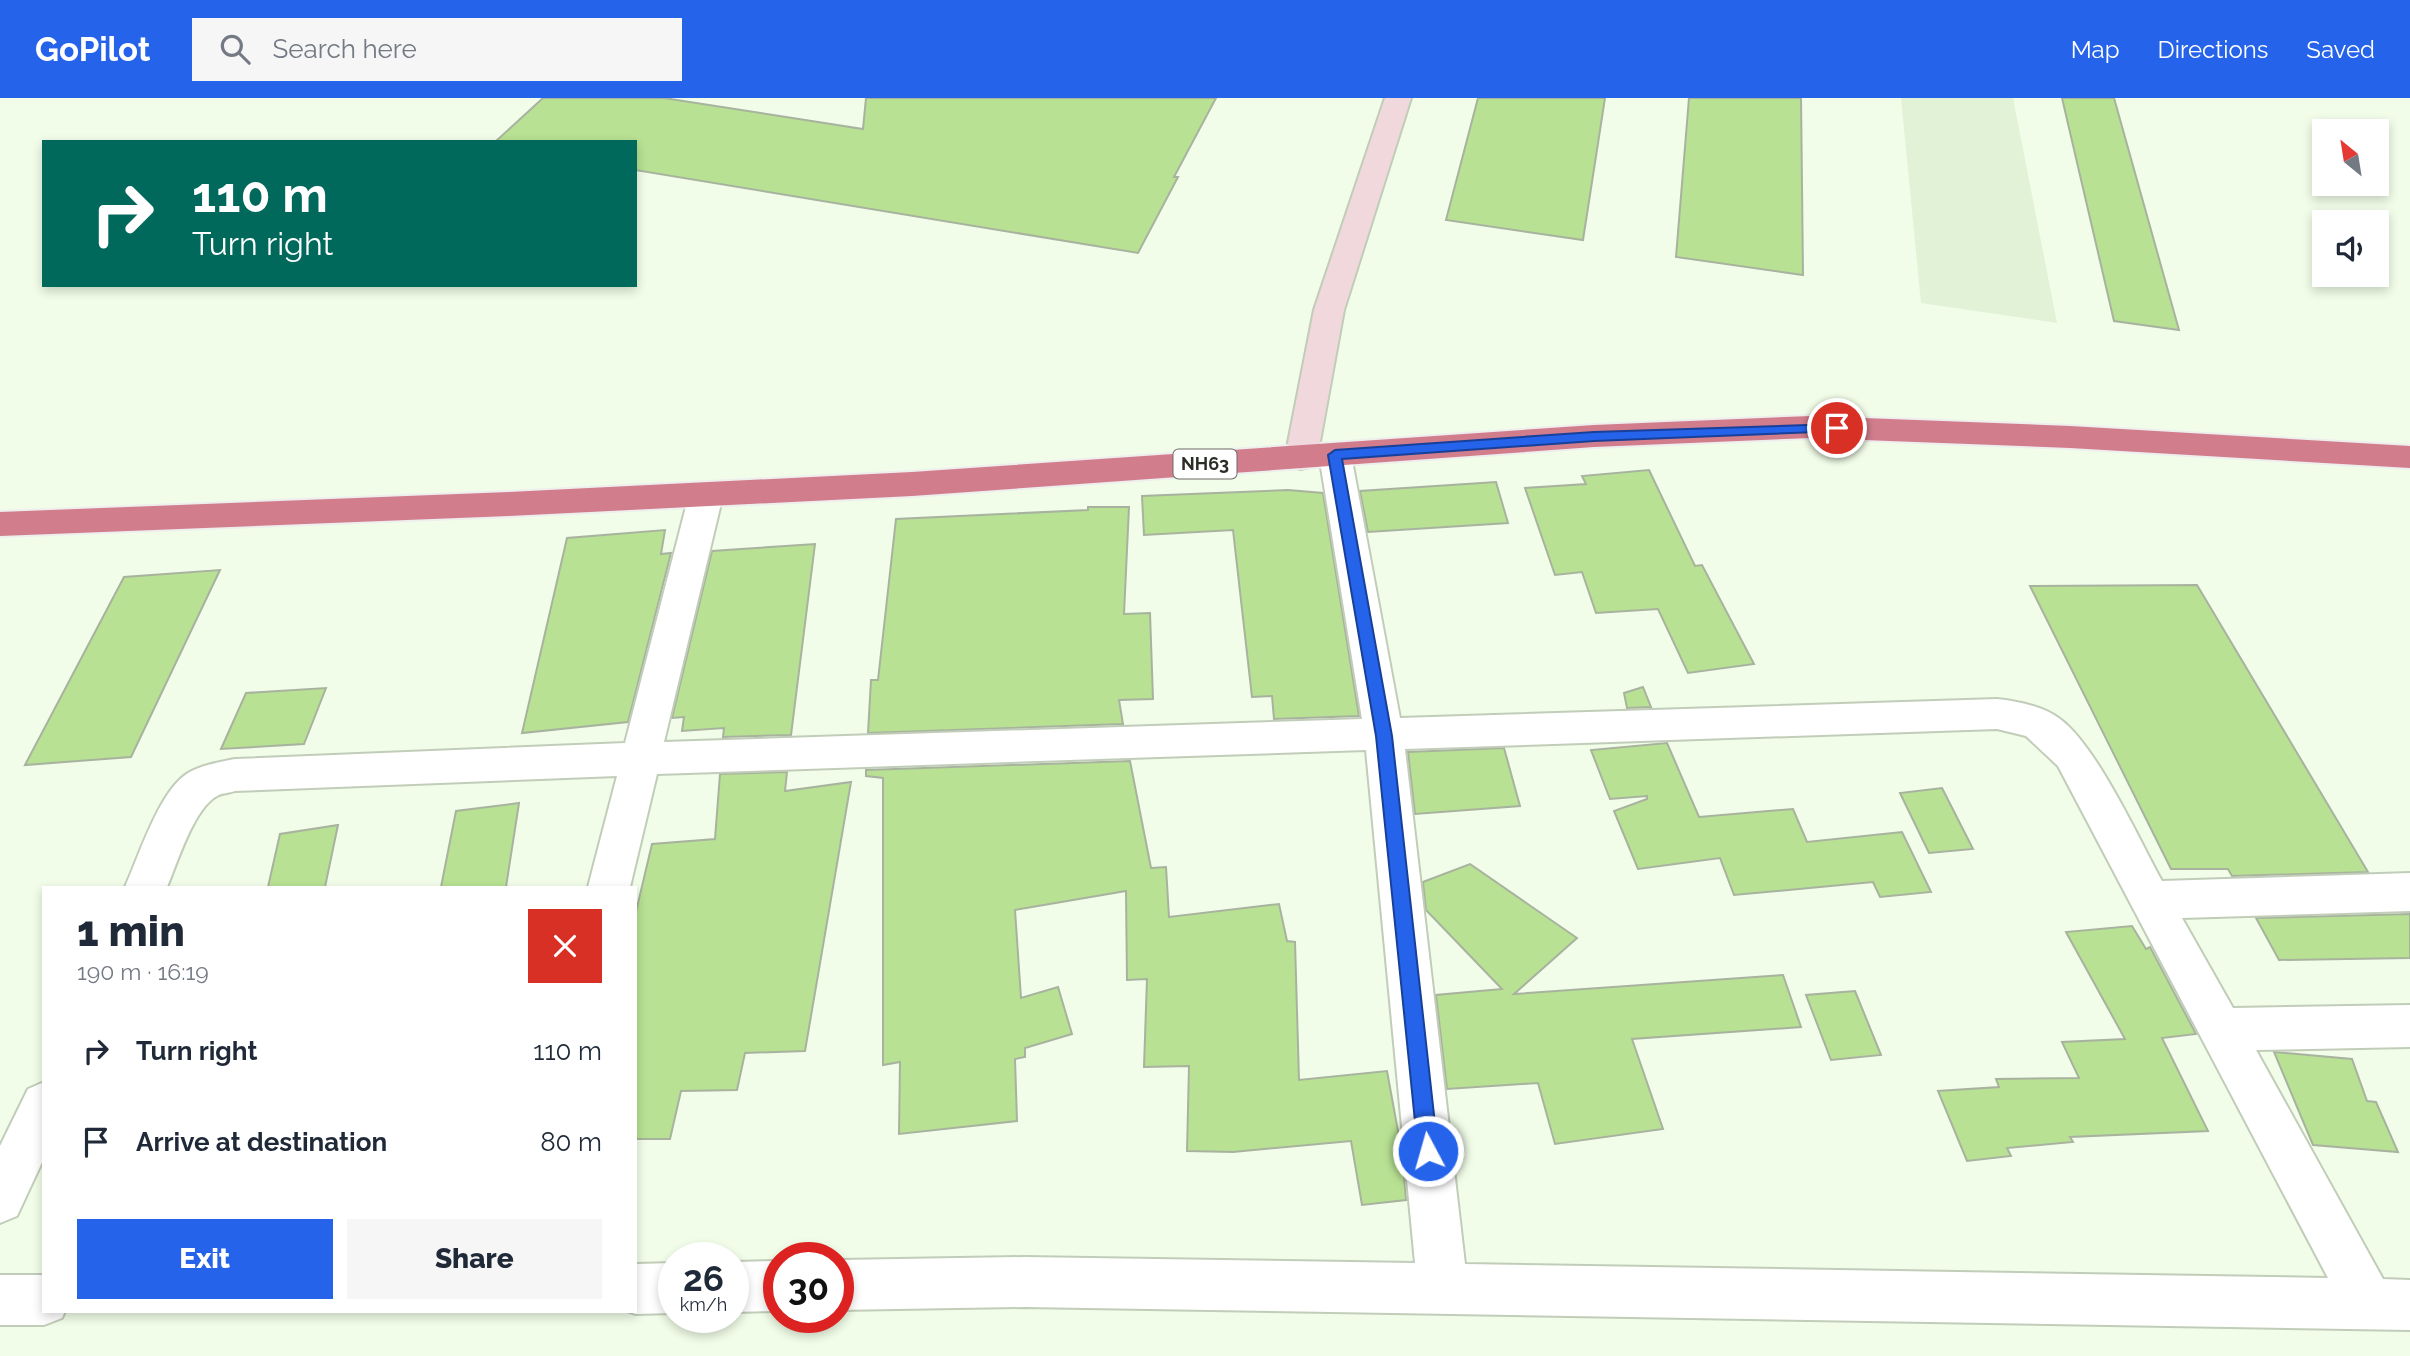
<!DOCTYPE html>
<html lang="en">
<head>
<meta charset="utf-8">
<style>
	body { margin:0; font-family:Raleway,sans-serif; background:#f6f6f7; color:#1f2937; height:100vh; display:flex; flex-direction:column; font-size:26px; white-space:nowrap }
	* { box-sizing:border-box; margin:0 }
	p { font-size:23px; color:#747a83 }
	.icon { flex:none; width:38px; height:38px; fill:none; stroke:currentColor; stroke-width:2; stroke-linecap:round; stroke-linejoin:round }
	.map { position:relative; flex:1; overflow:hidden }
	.details { position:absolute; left:42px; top:788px; width:595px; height:427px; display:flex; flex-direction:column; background:#fff; border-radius:0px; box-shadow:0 4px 10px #0003 }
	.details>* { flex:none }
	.hud { position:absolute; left:42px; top:42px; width:595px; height:147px; border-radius:0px; box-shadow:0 4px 10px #0003; background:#00695c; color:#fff; overflow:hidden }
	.needle { width:46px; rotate:330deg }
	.tools { position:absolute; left:2312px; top:21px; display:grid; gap:14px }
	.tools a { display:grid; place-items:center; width:77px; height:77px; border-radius:0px; background:#fff; box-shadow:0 4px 10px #0003; font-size:35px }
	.speed { position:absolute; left:658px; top:1144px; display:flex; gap:14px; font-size:35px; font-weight:700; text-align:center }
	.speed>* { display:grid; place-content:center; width:91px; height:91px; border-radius:50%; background:#fff; box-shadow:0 4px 10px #0003; line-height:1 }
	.speed small { font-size:18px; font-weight:400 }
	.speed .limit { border:10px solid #d22; background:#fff; color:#111 }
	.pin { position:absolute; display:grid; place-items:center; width:60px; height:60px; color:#fff; margin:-30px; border:4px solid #fff; border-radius:50%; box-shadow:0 2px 7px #0007 }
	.me { position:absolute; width:77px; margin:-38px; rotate:354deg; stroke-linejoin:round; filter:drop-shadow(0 0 5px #0008) }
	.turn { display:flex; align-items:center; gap:24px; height:147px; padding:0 35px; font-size:32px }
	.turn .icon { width:91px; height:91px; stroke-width:2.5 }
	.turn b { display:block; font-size:49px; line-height:60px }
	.round { display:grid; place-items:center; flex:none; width:74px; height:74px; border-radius:0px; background:#f6f6f7 }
	.headline { display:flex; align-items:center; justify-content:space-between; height:119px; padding:0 35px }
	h1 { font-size:42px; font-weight:800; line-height:52px }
	.button { display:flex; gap:14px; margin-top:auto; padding:14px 35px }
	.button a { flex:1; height:80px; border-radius:0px; background:#2563eb; color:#fff; font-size:28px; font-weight:800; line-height:80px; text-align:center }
	.button a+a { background:#f6f6f7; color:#1f2937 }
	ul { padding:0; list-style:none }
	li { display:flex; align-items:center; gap:21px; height:91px; padding:0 35px }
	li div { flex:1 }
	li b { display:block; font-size:26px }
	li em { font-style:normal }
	header { display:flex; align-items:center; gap:42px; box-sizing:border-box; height:98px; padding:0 35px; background:#2563eb; color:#fff }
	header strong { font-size:33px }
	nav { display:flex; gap:38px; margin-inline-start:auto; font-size:24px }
	.search { width:490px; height:63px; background:#f6f6f7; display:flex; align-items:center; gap:18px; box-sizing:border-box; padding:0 24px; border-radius:0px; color:#747a83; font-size:26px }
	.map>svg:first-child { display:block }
</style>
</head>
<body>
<header>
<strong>GoPilot</strong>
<div class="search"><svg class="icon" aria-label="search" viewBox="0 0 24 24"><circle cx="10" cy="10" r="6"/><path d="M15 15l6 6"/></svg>Search here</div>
<nav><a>Map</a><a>Directions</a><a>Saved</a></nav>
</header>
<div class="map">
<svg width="2410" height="1258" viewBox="0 0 2410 1258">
	<rect width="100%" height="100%" fill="#f1fde8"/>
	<!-- built -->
	<path fill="#e2f2d6" d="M1901 0H2013L2057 225 1921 205Z"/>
	<!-- building -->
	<g fill="#b8e193" stroke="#a8b39f" stroke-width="2">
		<path d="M543 0H664L863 31 866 0H1216L1174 79H1178L1138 155 635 72V44H495Z"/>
		<path d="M1478 0H1605L1583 142 1446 122Z"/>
		<path d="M1689 0H1801L1803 177 1676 159Z"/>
		<path d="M2062 0H2114L2179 232 2114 223Z"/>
		<path d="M1649 372 1695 468 1702 467 1754 566 1688 575 1658 511 1596 515 1582 474 1555 477 1525 390 1586 386 1582 378Z"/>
		<path d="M1496 384 1508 425 1368 434 1360 393Z"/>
		<path d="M1288 392 1323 395 1359 618 1274 621 1272 598 1252 599 1233 432 1144 437 1142 398Z"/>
		<path d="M1088 409H1129L1124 516 1150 515 1153 601 1119 602 1123 626 868 635 871 582H878L896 421 1088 412Z"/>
		<path d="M665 432 661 456 671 455 628 624 522 635 567 440Z"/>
		<path d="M815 446 791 637 723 639 724 630 682 633 684 619 672 620 712 453Z"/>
		<path d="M220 472 131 659 25 667 124 479Z"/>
		<path d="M2197 487 2368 774 2232 778 2228 771H2171L2030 488Z"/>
		<path d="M1643 589 1651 609 1627 610 1624 595Z"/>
		<path d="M326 590 304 646 221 651 246 595Z"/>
		<path d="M1667 645 1699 719 1793 711 1807 744 1902 734 1931 794 1880 799 1873 784 1734 797 1720 760 1638 771 1614 713 1647 701V698L1610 701 1591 652Z"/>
		<path d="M1504 650 1520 708 1415 716 1408 654Z"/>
		<path d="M1130 663 1151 770 1166 769 1169 819 1279 806 1287 843 1295 844 1299 982 1387 973 1402 1055 1406 1102 1362 1107 1351 1043 1233 1054 1187 1053 1189 968 1144 969 1147 881 1127 882 1126 793 1015 812 1021 900 1058 889 1072 936 1025 950V959L1015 961 1017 1023 899 1036 900 964 883 967V680L866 678V672Z"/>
		<path d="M787 674 785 693 851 684 805 953 745 955 737 992 681 993 670 1041H635V818L652 746 715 741 720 676Z"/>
		<path d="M1942 690 1973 751 1929 755 1900 695Z"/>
		<path d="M519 705 506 789H441L456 713Z"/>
		<path d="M338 727 325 789H268L280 736Z"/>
		<path d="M1470 766 1577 840 1514 896 1783 877 1801 929 1632 941 1663 1031 1555 1046 1538 985 1447 991 1436 897 1502 891 1426 812 1423 784Z"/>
		<path d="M2410 816V860L2279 862 2256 820Z"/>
		<path d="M2132 828 2146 851 2150 849 2196 936 2162 940 2208 1033 2070 1039 2073 1044 2007 1050 2011 1058 1967 1063 1938 993 1999 989 1996 981 2079 980 2062 944 2125 941 2066 834Z"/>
		<path d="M1855 893 1881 957 1831 962 1806 897Z"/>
		<path d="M2274 954 2352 961 2367 1003 2376 1004 2398 1054 2313 1047Z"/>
	</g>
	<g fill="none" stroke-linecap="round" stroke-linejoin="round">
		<!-- street casing -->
		<g stroke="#c1cdb8" stroke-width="4">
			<g id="street">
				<path d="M1335 346 1347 349 1351 357 1400 620 1997 601C2016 603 2037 607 2054 617 2093 639 2138 740 2162 783L2410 775V813L2182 820 2233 910 2410 907V949L2256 952 2383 1181 2410 1182V1232L1024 1209 838 1212V1162L1024 1159 1415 1165 1366 652 657 676 630 789H588L617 678 235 693C230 695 223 695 219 697 194 708 177 766 167 789H125C139 758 159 693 188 675 202 667 220 664 235 661L625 645 689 397 694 389 706 385 718 389 723 397 664 644 1362 621 1319 357 1323 349ZM1997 631 2026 638 2058 668 2328 1180 1465 1166 1405 651Z"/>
				<path d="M44 984V1060L17 1118 0 1125V1048L28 991Z"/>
				<path d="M779 1163V1213L733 1214V1164Z"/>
				<path d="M674 1165V1215L635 1216 627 1213H635V1166Z"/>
				<path d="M0 1177H44V1213H65L62 1220 44 1227H0Z"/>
			</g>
		</g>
		<!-- secondary casing -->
		<g stroke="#c1cdb8" stroke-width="4">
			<path id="secondary" d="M1385 0H1411L1344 212 1317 360 1313 368 1301 371 1289 368 1285 360 1314 212Z"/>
		</g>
		<!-- highway casing -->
		<g stroke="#eee" stroke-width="4">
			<path id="highway" d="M1811 318 2070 328 2410 348V370L2070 350 1811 340 1594 349 912 398 509 418 0 438V414L509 394 912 374 1594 327Z"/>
		</g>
		<!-- street -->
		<use href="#street" fill="#fff" fill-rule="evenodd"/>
		<!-- secondary -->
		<use href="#secondary" fill="#f1d8dc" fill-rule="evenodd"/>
		<!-- highway -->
		<use href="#highway" fill="#d17d8c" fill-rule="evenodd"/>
	</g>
	<!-- route -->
	<path fill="#2563eb" stroke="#184099" stroke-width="2" d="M1837 326 1844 330 1842 333 1594 343 1342 361 1392 638 1438 1053 1435 1060 1428 1063 1421 1060 1418 1053 1376 638 1328 357 1335 352 1594 334Z"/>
	<g text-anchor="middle" stroke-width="7" stroke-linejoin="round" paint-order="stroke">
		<!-- shield labels -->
		<rect fill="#fff" stroke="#6a6d67" stroke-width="2" x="1173.5" y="351.5" width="63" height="29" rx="5"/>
		<g font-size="18" font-weight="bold" fill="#2a2e26">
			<text x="1205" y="372">NH63</text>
		</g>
	</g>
</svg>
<div class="tools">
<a><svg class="needle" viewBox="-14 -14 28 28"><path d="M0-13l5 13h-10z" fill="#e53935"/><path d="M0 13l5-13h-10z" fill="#747a83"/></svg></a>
<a><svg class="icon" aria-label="sound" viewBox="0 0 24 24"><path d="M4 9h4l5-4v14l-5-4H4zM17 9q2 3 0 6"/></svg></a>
</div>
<div class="speed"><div>26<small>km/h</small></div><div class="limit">30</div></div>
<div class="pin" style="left:1837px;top:330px;background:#d93025"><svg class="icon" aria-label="arrive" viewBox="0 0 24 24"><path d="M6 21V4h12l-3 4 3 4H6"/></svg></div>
<svg class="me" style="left:1428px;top:1053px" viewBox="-20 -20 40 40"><circle r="17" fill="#2563eb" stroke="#fff" stroke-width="3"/><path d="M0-11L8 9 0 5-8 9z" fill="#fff"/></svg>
<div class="hud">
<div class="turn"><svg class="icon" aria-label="right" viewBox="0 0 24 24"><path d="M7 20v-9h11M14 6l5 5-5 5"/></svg><div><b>110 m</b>Turn right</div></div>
</div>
<section class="details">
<div class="headline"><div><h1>1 min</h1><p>190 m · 16:19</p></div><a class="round" style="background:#d93025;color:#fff"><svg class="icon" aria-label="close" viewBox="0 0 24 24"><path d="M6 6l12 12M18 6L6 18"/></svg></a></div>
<ul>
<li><svg class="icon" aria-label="right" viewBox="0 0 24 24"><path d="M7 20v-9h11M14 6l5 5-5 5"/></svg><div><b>Turn right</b></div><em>110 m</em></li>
<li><svg class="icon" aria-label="arrive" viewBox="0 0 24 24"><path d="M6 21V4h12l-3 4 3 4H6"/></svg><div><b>Arrive at destination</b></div><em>80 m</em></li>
</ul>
<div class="button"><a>Exit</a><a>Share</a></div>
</section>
</div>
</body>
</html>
